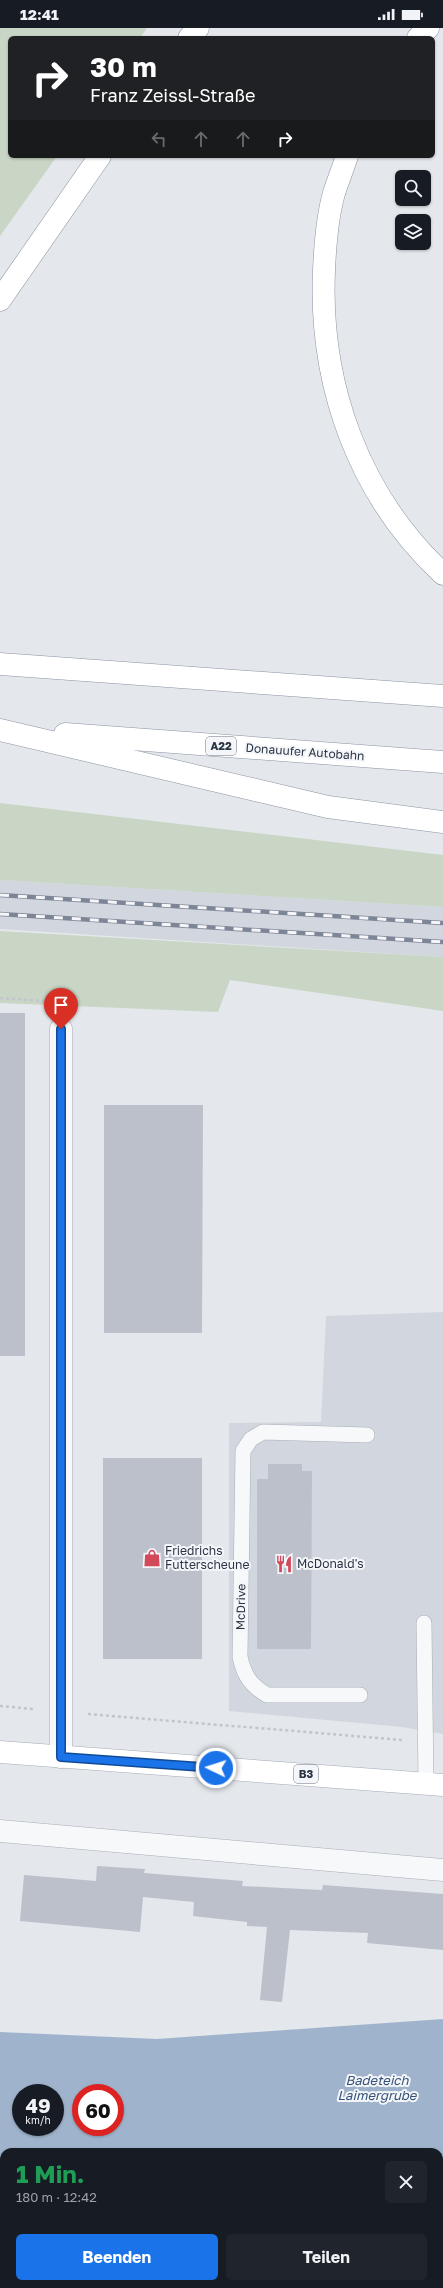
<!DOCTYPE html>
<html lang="de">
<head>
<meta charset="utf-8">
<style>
	body { margin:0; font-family:"Golos Text",sans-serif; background:#20242c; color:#f1f3f6; height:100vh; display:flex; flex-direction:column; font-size:15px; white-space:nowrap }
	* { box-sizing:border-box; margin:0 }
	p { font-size:13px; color:#9ea1a6 }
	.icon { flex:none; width:22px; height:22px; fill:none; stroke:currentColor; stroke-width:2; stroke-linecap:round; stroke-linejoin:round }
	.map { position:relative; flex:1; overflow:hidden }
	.details { position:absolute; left:0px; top:2120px; width:443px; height:140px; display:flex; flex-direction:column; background:#171b24; border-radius:12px 12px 0 0; box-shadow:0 1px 3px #0004 }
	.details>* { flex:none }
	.banner { position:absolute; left:8px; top:8px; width:427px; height:122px; border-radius:6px; box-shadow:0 1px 3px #0004; background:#202124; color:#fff; overflow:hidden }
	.buttons { position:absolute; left:395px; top:142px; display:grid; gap:8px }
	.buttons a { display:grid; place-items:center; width:36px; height:36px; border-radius:6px; background:#171b24; box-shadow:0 1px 3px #0004; font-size:20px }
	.speed { position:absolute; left:12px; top:2056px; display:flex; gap:8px; font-size:20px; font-weight:700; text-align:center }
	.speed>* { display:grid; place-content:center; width:52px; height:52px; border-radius:50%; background:#171b24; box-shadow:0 1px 3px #0004; line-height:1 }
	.speed small { font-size:10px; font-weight:400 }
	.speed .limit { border:6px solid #d22; background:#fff; color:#111 }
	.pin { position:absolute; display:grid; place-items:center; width:34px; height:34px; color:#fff; margin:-41px -17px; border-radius:50% 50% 50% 0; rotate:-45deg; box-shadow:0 0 4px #0007 }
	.pin .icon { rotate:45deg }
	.me { position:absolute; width:44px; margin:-22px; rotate:274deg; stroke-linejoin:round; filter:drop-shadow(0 0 3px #0008) }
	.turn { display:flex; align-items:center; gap:14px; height:84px; padding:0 16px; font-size:18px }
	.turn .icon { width:52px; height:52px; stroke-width:2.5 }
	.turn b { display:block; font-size:28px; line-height:34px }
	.lanes { display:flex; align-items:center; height:38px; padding:0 16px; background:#0003; justify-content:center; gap:20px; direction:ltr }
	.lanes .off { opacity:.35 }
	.round { display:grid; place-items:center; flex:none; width:42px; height:42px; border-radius:6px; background:#20242c }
	.head { display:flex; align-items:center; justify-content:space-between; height:68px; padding:0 16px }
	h1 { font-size:24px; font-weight:700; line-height:30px; color:#1e9e55 }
	.action { display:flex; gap:8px; margin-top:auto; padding:8px 16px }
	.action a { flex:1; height:46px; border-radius:6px; background:#1a73e8; color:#fff; font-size:16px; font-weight:700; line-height:46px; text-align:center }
	.action a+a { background:#20242c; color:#f1f3f6 }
	.status { display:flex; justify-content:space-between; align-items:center; height:28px; padding:0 20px; background:#171b24; direction:ltr }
	.status svg { height:11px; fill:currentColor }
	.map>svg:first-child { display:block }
</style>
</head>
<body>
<div class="status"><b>12:41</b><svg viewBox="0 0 49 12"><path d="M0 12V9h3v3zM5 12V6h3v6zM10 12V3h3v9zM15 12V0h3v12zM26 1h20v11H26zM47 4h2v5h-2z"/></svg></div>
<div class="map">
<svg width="443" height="2260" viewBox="0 0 443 2260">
	<rect width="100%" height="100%" fill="#e4e7ec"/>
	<!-- built -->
	<g fill="#d2d6de">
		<path d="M0 852 443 879V929L0 901Z"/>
		<path d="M443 1284V1706L402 1699 229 1683V1395L321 1394 326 1288Z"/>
	</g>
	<!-- green -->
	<g fill="#c9d6c5">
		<path d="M0 0H147L140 10H10V128H57L0 208Z"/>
		<path d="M0 775 443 827V879L0 852Z"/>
		<path d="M0 903 443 929V983L230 952 218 984 0 975Z"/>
	</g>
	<!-- water -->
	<path fill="#9fb4cc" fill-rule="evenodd" d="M443 1991V2260H0V2004L157 2011ZM21 2065H55V2099H21ZM81 2065H115V2099H81ZM4 2124H439V2256H4Z"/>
	<!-- building -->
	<g fill="#bbc0ca">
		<rect x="0" y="985" width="25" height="343"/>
		<path d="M104 1077H203L202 1305H104Z"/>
		<rect x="103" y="1430" width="99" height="201"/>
		<path d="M268 1436H302V1443H312L311 1621H257V1451H268Z"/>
		<path d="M97 1838 145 1841 144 1845 243 1853 242 1858 322 1862 323 1857 443 1866V1922L367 1915 368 1905 290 1902 282 1974 260 1972 267 1899 247 1898V1894L193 1888 194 1874 143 1869 140 1904 20 1893 24 1847 96 1853Z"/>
	</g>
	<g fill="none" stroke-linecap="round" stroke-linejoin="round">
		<!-- lane casing -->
		<g stroke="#a9aeb7" stroke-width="16">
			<g id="lane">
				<path d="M424 1595 426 1755"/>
				<path d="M360 1667H267C250 1657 244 1647 240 1629L243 1423 251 1411 263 1404 367 1407"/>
			</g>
		</g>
		<!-- street casing -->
		<g stroke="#a9aeb7" stroke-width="23">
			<g id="street">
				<path d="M61 1001V1729"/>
				<path d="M0 1803 443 1842"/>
			</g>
		</g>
		<!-- primary casing -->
		<g stroke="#a3abb8" stroke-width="23">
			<path id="primary" d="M0 1724 443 1757"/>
		</g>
		<!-- highway casing -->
		<g stroke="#8b94a3" stroke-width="23">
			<g id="highway">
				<path d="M189 10 198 0"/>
				<path d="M418 10 428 0"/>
				<path d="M347 128C343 140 338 153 334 165 327 190 325 218 324 243 319 357 359 468 443 546"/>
				<path d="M0 272 100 128"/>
				<path d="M0 636 443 668"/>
				<path d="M0 702 328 779 443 794"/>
				<path d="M65 706 443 734"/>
			</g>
		</g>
		<!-- path -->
		<g stroke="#c2c5cb" stroke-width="2.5" stroke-dasharray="3 3" stroke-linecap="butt">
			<path d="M0 970 44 973 47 978"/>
			<path d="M0 1678 33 1681"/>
			<path d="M88 1686 402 1712"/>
		</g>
		<!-- lane -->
		<use href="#lane" stroke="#f7f8fa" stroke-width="15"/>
		<!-- street -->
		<use href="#street" stroke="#f7f8fa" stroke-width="22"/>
		<!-- primary -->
		<use href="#primary" stroke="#fff" stroke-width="22"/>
		<!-- highway -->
		<use href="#highway" stroke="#fff" stroke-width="22"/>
		<!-- rail casing -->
		<g stroke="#7d8696" stroke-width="4.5">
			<g id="rail">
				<path d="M0 867 443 895"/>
				<path d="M0 886 443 914"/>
			</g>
		</g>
		<!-- rail -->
		<use href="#rail" stroke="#f4f6f9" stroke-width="3" stroke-dasharray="9" stroke-linecap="butt"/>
	</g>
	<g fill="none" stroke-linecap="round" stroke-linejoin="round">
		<!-- route casing -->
		<g stroke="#114b97" stroke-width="10">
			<path id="route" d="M61 1001V1729L216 1740"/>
		</g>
		<!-- route -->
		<use href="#route" stroke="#1a73e8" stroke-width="7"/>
	</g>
	<!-- icons -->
	<defs>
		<g id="shop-bare" transform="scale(1.38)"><path d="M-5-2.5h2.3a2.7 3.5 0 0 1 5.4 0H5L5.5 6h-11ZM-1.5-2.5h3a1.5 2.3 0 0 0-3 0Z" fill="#d1495b" stroke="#f4f6f9" stroke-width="2.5" paint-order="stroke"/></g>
		<g id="restaurant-bare" transform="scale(1.38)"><path d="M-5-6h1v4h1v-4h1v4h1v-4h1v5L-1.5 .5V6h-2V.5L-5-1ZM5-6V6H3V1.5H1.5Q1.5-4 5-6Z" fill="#d1495b" stroke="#f4f6f9" stroke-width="2.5" paint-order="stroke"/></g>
	</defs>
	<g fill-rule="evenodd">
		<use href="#shop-bare" x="152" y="1530"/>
		<use href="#restaurant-bare" x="284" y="1536"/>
	</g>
	<g text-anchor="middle" stroke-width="4" stroke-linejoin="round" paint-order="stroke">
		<!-- shield labels -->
		<g fill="#f4f6f9" stroke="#676e7b" stroke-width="1">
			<rect x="206" y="709" width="30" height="18" rx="3"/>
			<rect x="294" y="1737" width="24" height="18" rx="3"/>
		</g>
		<g font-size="11" font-weight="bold" fill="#2b3445">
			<text x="221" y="722">A22</text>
			<text x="306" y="1750">B3</text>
		</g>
		<!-- street labels -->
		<g font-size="12" fill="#2b3445" stroke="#f4f6f9">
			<text transform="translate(305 724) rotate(4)" y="4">Donauufer Autobahn</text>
			<text transform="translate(241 1579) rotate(-89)" y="4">McDrive</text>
		</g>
		<!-- poi labels -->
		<g font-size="12" fill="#2b3445" stroke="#f4f6f9" text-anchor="start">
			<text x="165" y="1527">Friedrichs<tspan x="165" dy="14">Futterscheune</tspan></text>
			<text x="297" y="1540">McDonald's</text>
		</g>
		<!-- water labels -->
		<g font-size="13" font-style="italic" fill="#34527a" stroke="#f4f6f9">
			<text x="377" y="2057">Badeteich<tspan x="377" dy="15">Laimergrube</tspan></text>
		</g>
	</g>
</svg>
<div class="buttons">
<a><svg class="icon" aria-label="search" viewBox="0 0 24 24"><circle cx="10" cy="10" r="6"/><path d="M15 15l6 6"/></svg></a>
<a><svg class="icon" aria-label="layers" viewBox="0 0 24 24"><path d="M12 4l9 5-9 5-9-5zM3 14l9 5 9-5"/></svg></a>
</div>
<div class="speed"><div>49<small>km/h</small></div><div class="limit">60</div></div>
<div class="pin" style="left:61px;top:1001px;background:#d93025"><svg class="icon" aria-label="arrive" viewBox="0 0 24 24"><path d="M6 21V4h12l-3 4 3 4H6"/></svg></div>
<svg class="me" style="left:216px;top:1740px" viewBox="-20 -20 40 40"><circle r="17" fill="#1a73e8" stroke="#fff" stroke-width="3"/><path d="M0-11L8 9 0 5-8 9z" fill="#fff"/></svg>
<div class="banner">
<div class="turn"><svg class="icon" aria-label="right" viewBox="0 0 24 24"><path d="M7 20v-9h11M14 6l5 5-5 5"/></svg><div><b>30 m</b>Franz Zeissl-Straße</div></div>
<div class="lanes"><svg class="icon off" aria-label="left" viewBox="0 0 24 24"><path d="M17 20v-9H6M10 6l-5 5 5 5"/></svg><svg class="icon off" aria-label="ahead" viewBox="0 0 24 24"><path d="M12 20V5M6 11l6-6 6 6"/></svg><svg class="icon off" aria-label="ahead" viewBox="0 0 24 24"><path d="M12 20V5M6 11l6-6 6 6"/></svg><svg class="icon" aria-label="right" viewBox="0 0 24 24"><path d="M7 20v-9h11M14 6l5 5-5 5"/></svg></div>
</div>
<section class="details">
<div class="head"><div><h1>1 Min.</h1><p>180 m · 12:42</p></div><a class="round"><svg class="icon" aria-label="close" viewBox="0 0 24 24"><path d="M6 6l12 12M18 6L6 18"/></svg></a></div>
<div class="action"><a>Beenden</a><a>Teilen</a></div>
</section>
</div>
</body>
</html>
